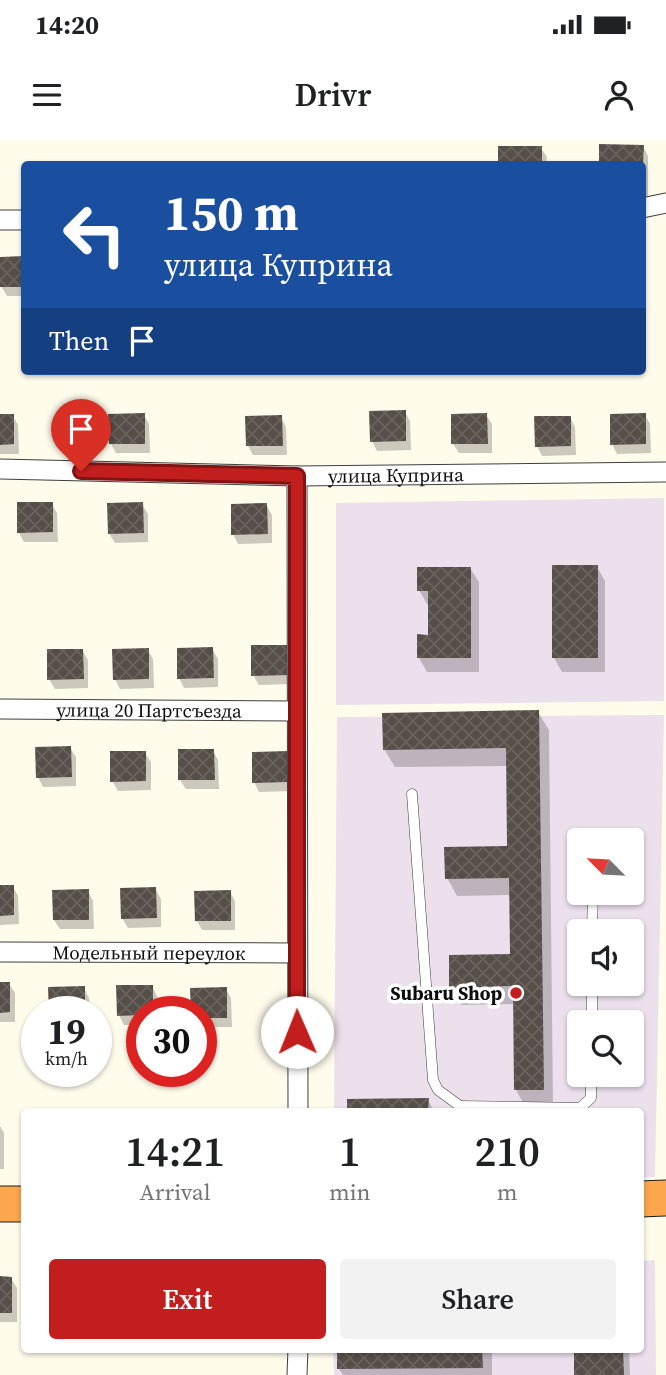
<!DOCTYPE html>
<html lang="en">
<head>
<meta charset="utf-8">
<style>
	body { margin:0; font-family:"Source Serif 4",serif; background:#f2f2f2; color:#202124; height:100vh; display:flex; flex-direction:column; font-size:26px; white-space:nowrap }
	* { box-sizing:border-box; margin:0 }
	p { font-size:23px; color:#757577 }
	.icon { flex:none; width:38px; height:38px; fill:none; stroke:currentColor; stroke-width:2; stroke-linecap:round; stroke-linejoin:round }
	.map { position:relative; flex:1; overflow:hidden }
	.drawer { position:absolute; left:21px; top:968px; width:623px; height:245px; display:flex; flex-direction:column; background:#fff; border-radius:7px; box-shadow:0 2px 5px #0004 }
	.drawer>* { flex:none }
	.banner { position:absolute; left:21px; top:21px; width:625px; height:214px; border-radius:7px; box-shadow:0 2px 5px #0004; background:#1a4fa0; color:#fff; overflow:hidden }
	.needle { width:46px; rotate:294deg }
	.fabs { position:absolute; left:567px; top:688px; display:grid; gap:14px }
	.fabs a { display:grid; place-items:center; width:77px; height:77px; border-radius:7px; background:#fff; box-shadow:0 2px 5px #0004; font-size:35px }
	.speed { position:absolute; left:21px; top:856px; display:flex; gap:14px; font-size:35px; font-weight:700; text-align:center }
	.speed>* { display:grid; place-content:center; width:91px; height:91px; border-radius:50%; background:#fff; box-shadow:0 2px 5px #0004; line-height:1 }
	.speed small { font-size:18px; font-weight:400 }
	.speed .limit { border:10px solid #d22; background:#fff; color:#111 }
	.pin { position:absolute; display:grid; place-items:center; width:60px; height:60px; color:#fff; margin:-72px -30px; border-radius:50% 50% 50% 0; rotate:-45deg; box-shadow:0 0 7px #0007 }
	.pin .icon { rotate:45deg }
	.me { position:absolute; width:77px; margin:-38px; rotate:359deg; stroke-linejoin:round; filter:drop-shadow(0 0 5px #0008) }
	.turn { display:flex; align-items:center; gap:24px; height:147px; padding:0 28px; font-size:32px }
	.turn .icon { width:91px; height:91px; stroke-width:2.5 }
	.turn b { display:block; font-size:49px; line-height:60px }
	.then { display:flex; align-items:center; height:66px; padding:0 28px; background:#0003; gap:14px; font-size:26px }
	.eta { display:flex; justify-content:space-evenly; align-items:center; height:119px; text-align:center }
	.eta b { font-size:42px; font-weight:600; line-height:49px }
	.cta { display:flex; gap:14px; margin-top:auto; padding:14px 28px }
	.cta a { flex:1; height:80px; border-radius:7px; background:#c31e1e; color:#fff; font-size:28px; font-weight:600; line-height:80px; text-align:center }
	.cta a+a { background:#f2f2f2; color:#202124 }
	.status { display:flex; justify-content:space-between; align-items:center; height:49px; padding:0 35px; background:#fff; direction:ltr }
	.status svg { height:19px; fill:currentColor }
	header { display:flex; justify-content:space-between; align-items:center; height:91px; padding:0 28px; background:#fff; font-size:32px; font-weight:600 }
	.map>svg:first-child { display:block }
</style>
</head>
<body>
<div class="status"><b>14:20</b><svg viewBox="0 0 49 12"><path d="M0 12V9h3v3zM5 12V6h3v6zM10 12V3h3v9zM15 12V0h3v12zM26 1h20v11H26zM47 4h2v5h-2z"/></svg></div>
<header><svg class="icon" aria-label="menu" viewBox="0 0 24 24"><path d="M4 6h16M4 12h16M4 18h16"/></svg>Drivr<svg class="icon" aria-label="person" viewBox="0 0 24 24"><circle cx="12" cy="8" r="4"/><path d="M4 21q1-7 8-7t8 7"/></svg></header>
<div class="map">
<svg width="666" height="1235" viewBox="0 0 666 1235">
	<defs>
		<pattern id="building-cross-hatch" width="8" height="8" patternUnits="userSpaceOnUse" patternTransform="scale(1.75)"><rect width="8" height="8" fill="#564e48"/><path d="M0 0l8 8M0 8l8-8" fill="none" stroke="#69635e"/></pattern>
	</defs>
	<rect width="100%" height="100%" fill="#fffcec"/>
	<!-- industrial -->
	<g fill="#ebe0ec" fill-rule="evenodd">
		<path d="M664 358V561L336 565V363Z"/>
		<path d="M664 575 655 1037 641 1038 640 971H334L337 577ZM579 700H632V752H579ZM579 791H632V844H579ZM579 882H632V934H579Z"/>
		<path d="M655 1120 656 1235H334L333 1209H640L641 1121Z"/>
	</g>
	<!-- shadow -->
	<g fill="#0003">
		<path d="M601 6H643L648 16V56H642V24H601Z"/>
		<path d="M500 8H541L547 17 546 24H499Z"/>
		<path d="M1 118H24V156H7L1 146Z"/>
		<path d="M405 272 410 281 411 310 377 311 372 301Z"/>
		<path d="M144 275 149 284 150 313H116L111 304Z"/>
		<path d="M486 275 492 284V313H459L453 304Z"/>
		<path d="M645 275 650 284 651 313 617 314 612 304Z"/>
		<path d="M0 276H13L18 285 19 314H0Z"/>
		<path d="M281 277 286 287 287 315H253L248 306Z"/>
		<path d="M570 277 575 287 576 315 542 316 537 306Z"/>
		<path d="M52 364 57 373 58 402H24L19 393Z"/>
		<path d="M142 364 148 374V402L115 403 109 393Z"/>
		<path d="M266 365 272 375V403L238 404 233 394Z"/>
		<path d="M597 427 605 441V532H562L554 518Z"/>
		<path d="M470 428 479 442V532H427L419 518 430 496V464H427L419 450Z"/>
		<path d="M286 506 292 516V544L259 545 253 535Z"/>
		<path d="M212 509 218 519V547L184 548 179 538Z"/>
		<path d="M82 510 88 520V548L55 549 49 539Z"/>
		<path d="M148 510 153 519 154 548 120 549 115 539Z"/>
		<path d="M538 572 549 590 553 967 526 968 516 950 515 864 461 865 451 847 511 816V755L457 756 447 738 509 708 508 626 395 627 384 609Z"/>
		<path d="M70 608 76 617V646L43 647 38 637Z"/>
		<path d="M213 611 218 620 219 649H186L180 640Z"/>
		<path d="M145 613 151 622V650L118 651 112 641Z"/>
		<path d="M287 613 293 651 259 652 254 642Z"/>
		<path d="M0 747H13L18 756 19 784 0 785Z"/>
		<path d="M155 749 161 759V787L128 788 122 778Z"/>
		<path d="M88 751 93 761 94 789H60L54 780Z"/>
		<path d="M230 752 235 761V790H202L197 781Z"/>
		<path d="M0 844H9L15 853V882H0Z"/>
		<path d="M152 846 157 856 158 872H142V885H124L119 875Z"/>
		<path d="M84 848 89 858 90 872H50Z"/>
		<path d="M226 849 231 858 232 887H201V872Z"/>
		<path d="M428 960 434 971H348V961Z"/>
		<path d="M0 986 4 993V1029H0Z"/>
		<path d="M0 1138H11L17 1148V1182H0Z"/>
		<path d="M339 1209H492V1235H343L339 1229Z"/>
		<path d="M575 1209H629L630 1235H576Z"/>
	</g>
	<!-- building -->
	<g fill="url(#building-cross-hatch)">
		<path d="M599 4 644 5 643 24H599Z"/>
		<rect x="498" y="6" width="44" height="18"/>
		<path d="M24 116V147H0V117Z"/>
		<path d="M406 270V301L370 302 369 271Z"/>
		<path d="M145 273V304H109L108 274Z"/>
		<path d="M487 273 488 304H451V274Z"/>
		<path d="M646 273V304L610 305V274Z"/>
		<path d="M0 274H14V304L0 305Z"/>
		<path d="M282 275 283 306H246L245 276Z"/>
		<path d="M534 276H571V306L535 307Z"/>
		<path d="M17 362H53V392L17 393Z"/>
		<path d="M143 362 144 393 108 394 107 363Z"/>
		<path d="M267 363 268 394 231 395V364Z"/>
		<rect x="552" y="425" width="46" height="93"/>
		<path d="M417 427H471V518H417V494L428 495V451H417Z"/>
		<path d="M251 505H287L288 535 251 536Z"/>
		<path d="M213 507 214 538 177 539V508Z"/>
		<path d="M149 508V539L113 540 112 509Z"/>
		<path d="M47 509H83L84 539 47 540Z"/>
		<path d="M539 570 544 950H514L513 846 449 848V815L510 814 509 738 445 739 444 707 507 706 506 608 383 610 382 573Z"/>
		<path d="M71 606 72 637 36 638 35 607Z"/>
		<path d="M178 609H214L215 640H178Z"/>
		<path d="M110 611H146V641L110 642Z"/>
		<path d="M288 611 289 642 252 643V612Z"/>
		<path d="M0 745H14V775L0 776Z"/>
		<path d="M156 747 157 778 121 779 120 748Z"/>
		<path d="M89 749V780H53L52 750Z"/>
		<path d="M231 750V781H195L194 751Z"/>
		<path d="M0 842H10V872L0 873Z"/>
		<path d="M116 845H153V872H142V875L117 876Z"/>
		<path d="M85 846V872H49L48 847Z"/>
		<path d="M227 847V878H201V872H191L190 848Z"/>
		<path d="M429 958 428 971H347V959Z"/>
		<path d="M0 1136 12 1137V1173H0Z"/>
		<path d="M337 1209H482L483 1228 337 1229Z"/>
		<path d="M574 1209H623L624 1235H574Z"/>
	</g>
	<g fill="none" stroke-linecap="round" stroke-linejoin="round">
		<!-- lane casing -->
		<g stroke="#3f3f3f" stroke-width="11">
			<g id="lane">
				<path d="M412 654 433 940 438 950 460 966V971"/>
				<path d="M592 791 593 752"/>
				<path d="M592 882V844"/>
				<path d="M460 966 580 968 591 958V934"/>
			</g>
		</g>
		<!-- street casing -->
		<g stroke="#3f3f3f" stroke-width="21">
			<g id="street">
				<path d="M642 68 666 63"/>
				<path d="M0 80H24"/>
				<path id="s1" d="M0 329 297 336 666 332"/>
				<path d="M297 336 298 971"/>
				<path id="s2" d="M0 569 296 571"/>
				<path id="s3" d="M0 812 296 813"/>
				<path d="M297 1235 298 1209"/>
			</g>
		</g>
		<!-- highway casing -->
		<g stroke="#1d1d1d" stroke-width="37">
			<g id="highway">
				<path d="M640 1059 666 1058"/>
				<path d="M0 1064H24"/>
			</g>
		</g>
		<!-- lane -->
		<use href="#lane" stroke="#fff" stroke-width="10"/>
		<!-- street -->
		<use href="#street" stroke="#fff" stroke-width="19"/>
		<!-- highway -->
		<use href="#highway" stroke="#fca64d" stroke-width="35"/>
	</g>
	<g fill="none" stroke-linecap="round" stroke-linejoin="round">
		<!-- route casing -->
		<g stroke="#7f1414" stroke-width="18">
			<path id="route" d="M81 331 297 336V892"/>
		</g>
		<!-- route -->
		<use href="#route" stroke="#c31e1e" stroke-width="12"/>
	</g>
	<!-- markers -->
	<circle fill="#c31e1e" stroke="#fff" stroke-width="2.5" cx="516" cy="853" r="7"/>
	<g text-anchor="middle" stroke-width="7" stroke-linejoin="round" paint-order="stroke">
		<!-- street labels -->
		<g font-size="19" fill="#0c0c0c" stroke="#fff">
			<text dy="7" stroke="none"><textPath href="#s1" startOffset="396">улица Куприна</textPath></text>
			<text dy="7" stroke="none"><textPath href="#s2" startOffset="149">улица 20 Партсъезда</textPath></text>
			<text dy="7" stroke="none"><textPath href="#s3" startOffset="149">Модельный переулок</textPath></text>
		</g>
		<!-- poi labels -->
		<g font-size="19" font-weight="bold" fill="#0c0c0c" stroke="#fff" text-anchor="end">
			<text x="502" y="860">Subaru Shop</text>
		</g>
	</g>
</svg>
<div class="fabs">
<a><svg class="needle" viewBox="-14 -14 28 28"><path d="M0-13l5 13h-10z" fill="#e53935"/><path d="M0 13l5-13h-10z" fill="#757577"/></svg></a>
<a><svg class="icon" aria-label="sound" viewBox="0 0 24 24"><path d="M4 9h4l5-4v14l-5-4H4zM17 9q2 3 0 6"/></svg></a>
<a><svg class="icon" aria-label="search" viewBox="0 0 24 24"><circle cx="10" cy="10" r="6"/><path d="M15 15l6 6"/></svg></a>
</div>
<div class="speed"><div>19<small>km/h</small></div><div class="limit">30</div></div>
<div class="pin" style="left:81px;top:331px;background:#d93025"><svg class="icon" aria-label="arrive" viewBox="0 0 24 24"><path d="M6 21V4h12l-3 4 3 4H6"/></svg></div>
<svg class="me" style="left:297px;top:892px" viewBox="-20 -20 40 40"><circle r="19" fill="#fff"/><path d="M0-13L10 11 0 6-10 11z" fill="#c31e1e"/></svg>
<div class="banner">
<div class="turn"><svg class="icon" aria-label="left" viewBox="0 0 24 24"><path d="M17 20v-9H6M10 6l-5 5 5 5"/></svg><div><b>150 m</b>улица Куприна</div></div>
<div class="then">Then<svg class="icon" aria-label="arrive" viewBox="0 0 24 24"><path d="M6 21V4h12l-3 4 3 4H6"/></svg></div>
</div>
<section class="drawer">
<div class="eta">
<div><b>14:21</b><p>Arrival</p></div>
<div><b>1</b><p>min</p></div>
<div><b>210</b><p>m</p></div>
</div>
<div class="cta"><a>Exit</a><a>Share</a></div>
</section>
</div>
</body>
</html>
